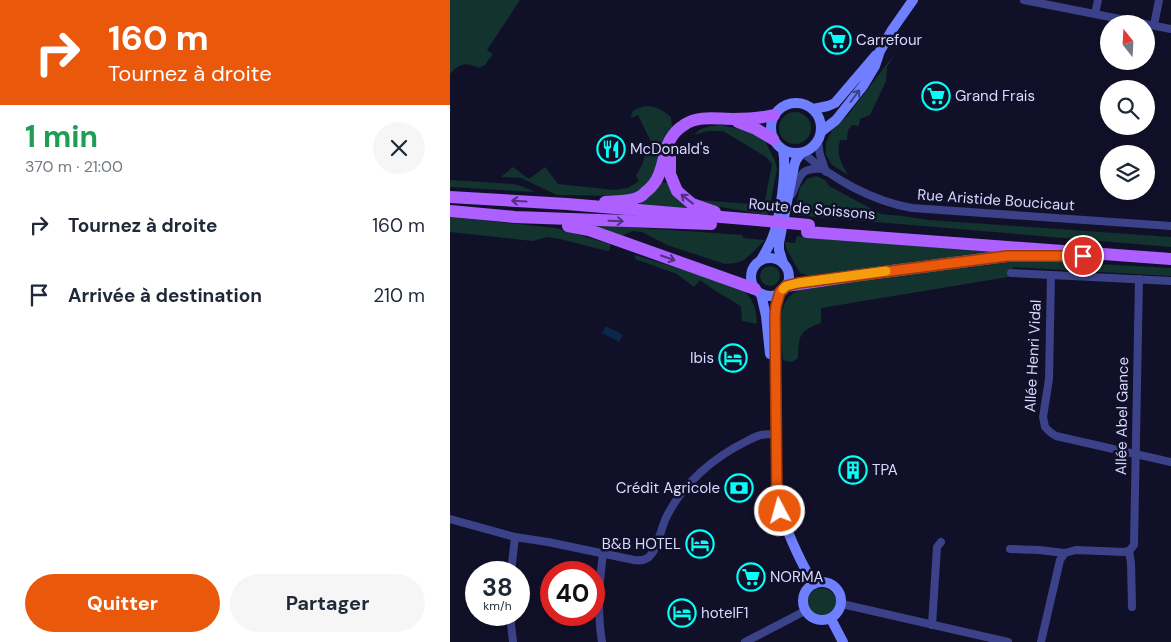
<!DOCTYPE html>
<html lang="fr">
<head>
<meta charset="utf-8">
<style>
	body { margin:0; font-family:"DM Sans",sans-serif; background:#f6f6f7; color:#1f2937; height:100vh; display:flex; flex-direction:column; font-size:19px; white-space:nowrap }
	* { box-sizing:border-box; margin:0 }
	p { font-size:16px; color:#747a83 }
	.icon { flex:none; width:28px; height:28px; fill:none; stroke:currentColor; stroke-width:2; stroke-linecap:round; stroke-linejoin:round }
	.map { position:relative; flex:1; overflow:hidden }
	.drawer { display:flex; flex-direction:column; background:#fff; width:450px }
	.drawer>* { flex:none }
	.top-card { background:#ea580c; color:#fff; overflow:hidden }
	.needle { width:32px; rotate:342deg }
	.fabs { position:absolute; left:650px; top:15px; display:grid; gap:10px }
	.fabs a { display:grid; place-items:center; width:55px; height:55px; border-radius:50%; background:#fff; box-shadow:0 2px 8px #0003; font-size:25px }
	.speed { position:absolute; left:15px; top:561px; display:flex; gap:10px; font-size:25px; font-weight:700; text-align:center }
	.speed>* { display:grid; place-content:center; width:65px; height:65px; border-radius:50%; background:#fff; box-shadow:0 2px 8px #0003; line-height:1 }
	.speed small { font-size:12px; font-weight:400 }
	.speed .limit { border:8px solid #d22; background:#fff; color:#111 }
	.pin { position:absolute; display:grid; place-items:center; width:42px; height:42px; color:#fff; margin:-21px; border:2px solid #fff; border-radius:50%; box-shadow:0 1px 5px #0007 }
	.me { position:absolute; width:55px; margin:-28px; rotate:354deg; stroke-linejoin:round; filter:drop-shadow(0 0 4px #0008) }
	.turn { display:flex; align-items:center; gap:18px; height:105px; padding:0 25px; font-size:22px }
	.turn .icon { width:65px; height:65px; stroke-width:2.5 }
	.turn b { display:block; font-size:35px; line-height:42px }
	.round { display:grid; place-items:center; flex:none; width:52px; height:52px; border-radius:26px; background:#f6f6f7 }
	.summary { display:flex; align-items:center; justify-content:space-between; height:85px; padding:0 25px }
	h1 { font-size:30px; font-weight:700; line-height:38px; color:#1e9e55 }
	.cta { display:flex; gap:10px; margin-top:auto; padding:10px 25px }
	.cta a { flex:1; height:58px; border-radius:30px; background:#ea580c; color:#fff; font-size:20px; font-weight:700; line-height:58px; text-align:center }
	.cta a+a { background:#f6f6f7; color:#1f2937 }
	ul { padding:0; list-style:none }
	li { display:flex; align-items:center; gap:15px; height:70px; padding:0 25px }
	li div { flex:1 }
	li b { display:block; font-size:19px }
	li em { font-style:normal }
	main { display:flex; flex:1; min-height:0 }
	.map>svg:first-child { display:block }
</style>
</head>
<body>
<main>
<section class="drawer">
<div class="top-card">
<div class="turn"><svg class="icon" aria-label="right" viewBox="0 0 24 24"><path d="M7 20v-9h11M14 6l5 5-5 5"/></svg><div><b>160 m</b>Tournez à droite</div></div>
</div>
<div class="summary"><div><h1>1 min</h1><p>370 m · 21:00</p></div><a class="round"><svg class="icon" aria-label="close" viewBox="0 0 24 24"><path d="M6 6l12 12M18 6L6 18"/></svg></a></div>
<ul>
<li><svg class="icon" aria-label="right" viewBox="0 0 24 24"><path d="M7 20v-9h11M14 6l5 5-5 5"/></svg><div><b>Tournez à droite</b></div><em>160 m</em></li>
<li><svg class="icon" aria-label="arrive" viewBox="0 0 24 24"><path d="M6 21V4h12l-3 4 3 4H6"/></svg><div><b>Arrivée à destination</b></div><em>210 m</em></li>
</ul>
<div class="cta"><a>Quitter</a><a>Partager</a></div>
</section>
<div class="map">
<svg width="721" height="642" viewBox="0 0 721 642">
	<rect width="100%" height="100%" fill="#111029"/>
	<!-- green -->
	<g fill="#13332e">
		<path d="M0 0H70L37 50 43 54 35 65 29 68C16 62 10 63 0 74Z"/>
		<path d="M446 52 437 67 436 81 420 115 410 119 409 126 402 125 398 130 397 140H390C386 155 391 162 398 175L382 165 376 155V143L382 130 398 115Z"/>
		<path d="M195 106C207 106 212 110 221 117L222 127 216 133 210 148 204 173 194 189 175 196 107 195 71 178 51 177 63 167 79 179 95 167 108 184 164 190 178 188 189 181 186 176 193 163 196 151 202 144 188 115 181 118 182 112 186 109Z"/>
		<circle cx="345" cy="128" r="16"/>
		<path d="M271 125 299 131 314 139 325 161 327 169 318 215 247 203 238 197 224 175 227 174C229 186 238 195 249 200L314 205 322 164 316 157 273 131H257L248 134H245C252 126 262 126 271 125Z"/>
		<path d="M366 176 375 180 379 186 431 214 452 216 479 220 721 237V247L343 215 350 188 357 179Z"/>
		<path d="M0 180 64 184 71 186 85 192 0 187Z"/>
		<path d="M209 182 218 183 242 211 186 206 196 199Z"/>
		<path d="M0 217 106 228 160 244V250L157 251 110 239 98 237 82 241 0 232Z"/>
		<path d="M148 225 292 235 293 238 315 240 304 251 294 260 286 263 275 264 217 245 192 232 183 231 169 237 147 228Z"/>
		<path d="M347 236 558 252 362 277 350 273 336 248 335 242 345 243Z"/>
		<path d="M185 255 289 287C303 298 306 306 307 324L292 321 291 307 286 303 267 292 250 280 244 287 227 274 185 259Z"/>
		<path d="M596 261 721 268V276L563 267 558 277 371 308V323C349 331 349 335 348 358 343 363 340 362 333 360 332 342 325 310 340 296 346 289 360 288 369 286L560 262Z"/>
		<circle cx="320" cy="276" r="10"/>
		<circle cx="372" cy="602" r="14"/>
	</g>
	<!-- water -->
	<path fill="#0a2948" d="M156 326 173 335 169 342 152 333Z"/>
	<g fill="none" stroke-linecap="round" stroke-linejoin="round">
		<!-- street -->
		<g stroke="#3b4289" stroke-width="8">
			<path d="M574 0 721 29"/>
			<path d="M645 14 648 0"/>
			<path d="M704 25 709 0"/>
			<path d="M368 142 370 155 376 172"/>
			<path d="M353 153C383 179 422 201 462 208L721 226"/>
			<path d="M342 194C350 176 350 167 373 169"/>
			<path d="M561 273 721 281"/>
			<path d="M601 275 599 379 593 417 595 427 600 432 606 436 721 462"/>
			<path d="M0 519 65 537 98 542 184 560C190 561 195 560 199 557 209 547 210 530 216 518 232 484 264 457 297 441 301 439 306 436 311 435 316 434 321 434 326 434"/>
			<path d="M560 549 589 550 615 553 626 550 674 552 679 551 684 545 689 279"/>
			<path d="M679 551 681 563 682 607"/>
			<path d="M61 572 65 537"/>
			<path d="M392 604 558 642"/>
			<path d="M60 615 63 642"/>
			<path d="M482 625 487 547 491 542"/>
			<path d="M152 642C147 613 149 583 153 554"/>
			<path d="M295 642 355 611"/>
			<path d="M591 642 610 560 615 553"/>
		</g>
		<!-- secondary -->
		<g stroke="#6f7fff" stroke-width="10">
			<circle cx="346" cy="128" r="25"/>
			<path d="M363 109 378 106 385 103 426 55"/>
			<path d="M372 131 386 120 413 86 425 66 430 51 442 30 463 0"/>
			<circle cx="320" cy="277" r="19"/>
			<path d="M311 260C315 253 319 246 322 239 330 219 337 171 333 150"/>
			<path d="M333 263 329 250V243L344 166 346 160 351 153"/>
			<path d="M330 292 326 306 325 316 327 503C337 531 348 559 364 584"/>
			<path d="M311 294 316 316 320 354"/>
			<circle cx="372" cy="601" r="19"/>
			<path d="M381 619 393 642"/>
		</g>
		<!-- primary -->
		<g stroke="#ae5fff" stroke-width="12">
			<path d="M288 122 306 129 323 139"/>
			<path d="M220 152V174L227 191 242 204 265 212"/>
			<path d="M0 197 117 204 307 220"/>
			<path d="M155 202C166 201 179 202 189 197 192 196 195 192 198 190 220 171 207 142 234 125 248 115 267 119 283 119 297 119 311 118 324 115"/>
			<path d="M0 211 65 217 261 224"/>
			<path d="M118 226 139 230 305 289"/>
			<path d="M357 232 721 259"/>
			<path d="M336 286 403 276 557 256H571"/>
		</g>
		<!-- primary-bridge -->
		<path stroke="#ae5fff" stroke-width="12" d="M307 220 359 225"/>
	</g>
	<!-- one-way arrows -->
	<defs><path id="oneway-shaft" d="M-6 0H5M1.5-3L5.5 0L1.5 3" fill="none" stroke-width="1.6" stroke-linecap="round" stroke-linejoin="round" transform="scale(1.25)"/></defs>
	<use stroke="#3b4289" href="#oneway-shaft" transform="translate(405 96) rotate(-53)"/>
	<g stroke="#50307f">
		<use href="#oneway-shaft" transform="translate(237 199) rotate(-142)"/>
		<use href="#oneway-shaft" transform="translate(69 201) rotate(-177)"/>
		<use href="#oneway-shaft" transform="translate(166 221) rotate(2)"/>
		<use href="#oneway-shaft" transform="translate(218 258) rotate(19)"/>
	</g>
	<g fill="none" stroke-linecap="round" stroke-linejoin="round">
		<!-- route casing -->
		<g stroke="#983908" stroke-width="12">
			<path id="route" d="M330 511 327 503 325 316 326 306 330 292 336 286 348 283 557 256H633"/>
		</g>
		<!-- route -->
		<use href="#route" stroke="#ea580c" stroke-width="9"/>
		<!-- slow -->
		<path stroke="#f59e0b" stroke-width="9" d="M333 289 336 286 348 283 436 271"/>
	</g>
	<!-- icons -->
	<defs>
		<g id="supermarket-ring" transform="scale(1.4375)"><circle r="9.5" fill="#111029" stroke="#04fff6" stroke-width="1.5"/><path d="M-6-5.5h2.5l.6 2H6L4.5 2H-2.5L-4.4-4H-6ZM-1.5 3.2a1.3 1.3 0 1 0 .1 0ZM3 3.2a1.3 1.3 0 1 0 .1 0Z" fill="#04fff6"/></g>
		<g id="restaurant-ring" transform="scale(1.4375)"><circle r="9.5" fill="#111029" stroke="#04fff6" stroke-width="1.5"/><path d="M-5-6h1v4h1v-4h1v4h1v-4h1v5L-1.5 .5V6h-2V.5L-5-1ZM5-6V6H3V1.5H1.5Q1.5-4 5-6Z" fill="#04fff6"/></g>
		<g id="hotel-ring" transform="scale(1.4375)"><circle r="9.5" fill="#111029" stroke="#04fff6" stroke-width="1.5"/><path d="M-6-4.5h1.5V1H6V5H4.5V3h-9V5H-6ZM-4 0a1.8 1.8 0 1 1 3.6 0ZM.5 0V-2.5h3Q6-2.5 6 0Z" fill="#04fff6"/></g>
		<g id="building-ring" transform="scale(1.4375)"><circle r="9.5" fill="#111029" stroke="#04fff6" stroke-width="1.5"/><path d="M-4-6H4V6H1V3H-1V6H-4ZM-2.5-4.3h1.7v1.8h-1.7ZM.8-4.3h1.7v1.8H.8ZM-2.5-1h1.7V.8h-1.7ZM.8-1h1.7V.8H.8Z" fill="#04fff6"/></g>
		<g id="bank-ring" transform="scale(1.4375)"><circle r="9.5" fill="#111029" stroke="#04fff6" stroke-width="1.5"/><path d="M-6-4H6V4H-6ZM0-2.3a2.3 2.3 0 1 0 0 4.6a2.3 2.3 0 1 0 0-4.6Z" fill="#04fff6"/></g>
	</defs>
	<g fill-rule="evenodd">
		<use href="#supermarket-ring" x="387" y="40"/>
		<use href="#supermarket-ring" x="486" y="96"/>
		<use href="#restaurant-ring" x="161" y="149"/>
		<use href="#hotel-ring" x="283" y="358"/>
		<use href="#building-ring" x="403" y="470"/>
		<use href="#bank-ring" x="289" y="488"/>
		<use href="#hotel-ring" x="250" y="544"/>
		<use href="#supermarket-ring" x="301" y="577"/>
		<use href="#hotel-ring" x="232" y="613"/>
	</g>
	<g text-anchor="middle" stroke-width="5" stroke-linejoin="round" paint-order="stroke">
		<!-- poi labels -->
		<g font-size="15" fill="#d8d9ff" stroke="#111029" text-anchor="start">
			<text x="406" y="45">Carrefour</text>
			<text x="505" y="101">Grand Frais</text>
			<text x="180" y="154">McDonald's</text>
			<text x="264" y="363" text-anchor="end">Ibis</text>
			<text x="422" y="475">TPA</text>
			<text x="270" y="493" text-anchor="end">Crédit Agricole</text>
			<text x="231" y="549" text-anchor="end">B&amp;B HOTEL</text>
			<text x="320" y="582">NORMA</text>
			<text x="251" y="618">hotelF1</text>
		</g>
		<!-- street labels -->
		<g font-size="15" fill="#d8d9ff" stroke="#111029">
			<text transform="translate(546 200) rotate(4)" y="5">Rue Aristide Boucicaut</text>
			<text transform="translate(362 209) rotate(5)" y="5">Route de Soissons</text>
			<text transform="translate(583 356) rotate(-87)" y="5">Allée Henri Vidal</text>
			<text transform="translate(672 416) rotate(-89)" y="5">Allée Abel Gance</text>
		</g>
	</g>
</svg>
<div class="fabs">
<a><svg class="needle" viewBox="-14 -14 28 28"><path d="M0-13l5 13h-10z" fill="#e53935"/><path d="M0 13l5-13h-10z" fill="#747a83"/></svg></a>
<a><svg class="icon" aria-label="search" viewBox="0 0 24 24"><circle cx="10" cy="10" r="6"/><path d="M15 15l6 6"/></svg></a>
<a><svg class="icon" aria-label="layers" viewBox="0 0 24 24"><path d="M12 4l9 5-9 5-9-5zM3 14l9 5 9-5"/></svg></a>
</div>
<div class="speed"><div>38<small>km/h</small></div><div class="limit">40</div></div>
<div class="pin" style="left:633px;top:256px;background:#d93025"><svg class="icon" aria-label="arrive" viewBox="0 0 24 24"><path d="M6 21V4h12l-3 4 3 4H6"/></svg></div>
<svg class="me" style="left:330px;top:511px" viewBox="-20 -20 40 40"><circle r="17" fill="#ea580c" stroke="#fff" stroke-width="3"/><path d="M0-11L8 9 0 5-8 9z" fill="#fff"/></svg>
</div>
</main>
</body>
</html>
